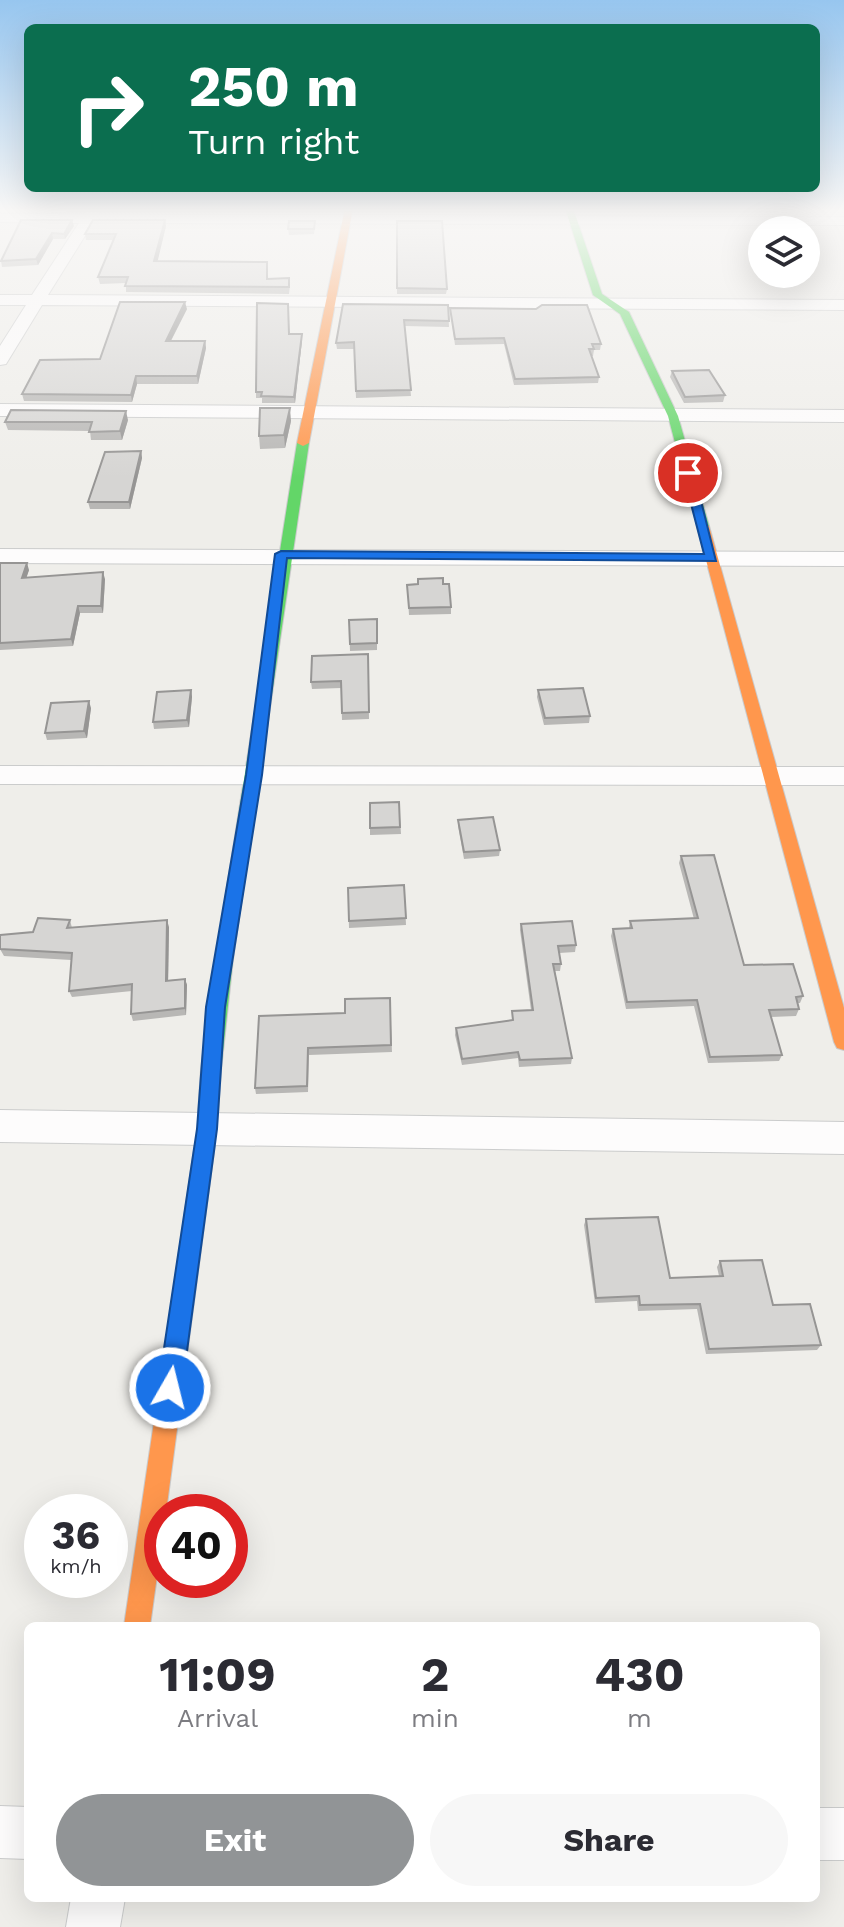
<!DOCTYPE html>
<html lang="en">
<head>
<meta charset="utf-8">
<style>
	body { margin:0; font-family:"Work Sans",sans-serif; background:#f7f7f7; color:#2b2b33; height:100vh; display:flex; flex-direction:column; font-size:30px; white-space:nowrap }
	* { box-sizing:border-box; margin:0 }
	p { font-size:26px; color:#7c7c81 }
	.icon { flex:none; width:44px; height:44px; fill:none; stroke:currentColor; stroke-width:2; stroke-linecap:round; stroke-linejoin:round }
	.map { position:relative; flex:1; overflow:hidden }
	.panel { position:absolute; left:24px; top:1622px; width:796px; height:280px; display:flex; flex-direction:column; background:#fff; border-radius:12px; box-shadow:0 8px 32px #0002 }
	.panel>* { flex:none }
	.hud { position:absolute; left:24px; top:24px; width:796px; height:168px; border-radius:12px; box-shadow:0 8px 32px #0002; background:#0b6e4f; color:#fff; overflow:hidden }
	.buttons { position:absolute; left:748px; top:216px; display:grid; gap:16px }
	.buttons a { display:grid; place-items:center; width:72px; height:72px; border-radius:50%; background:#fff; box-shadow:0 8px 32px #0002; font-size:40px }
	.speed { position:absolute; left:24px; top:1494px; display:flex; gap:16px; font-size:40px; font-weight:700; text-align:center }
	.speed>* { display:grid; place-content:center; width:104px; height:104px; border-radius:50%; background:#fff; box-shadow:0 8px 32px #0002; line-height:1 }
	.speed small { font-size:20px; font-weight:400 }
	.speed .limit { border:12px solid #d22; background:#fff; color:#111 }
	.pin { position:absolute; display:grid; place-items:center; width:68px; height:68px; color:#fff; margin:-34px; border:4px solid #fff; border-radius:50%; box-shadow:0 2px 8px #0007 }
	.me { position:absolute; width:88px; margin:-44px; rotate:8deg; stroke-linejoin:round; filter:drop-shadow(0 0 6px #0008) }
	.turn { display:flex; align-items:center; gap:28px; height:168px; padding:0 32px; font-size:36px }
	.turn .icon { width:104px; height:104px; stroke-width:2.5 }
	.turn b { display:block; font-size:56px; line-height:68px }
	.eta { display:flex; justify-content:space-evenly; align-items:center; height:136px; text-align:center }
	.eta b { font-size:48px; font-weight:700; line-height:56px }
	.cta { display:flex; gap:16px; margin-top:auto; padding:16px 32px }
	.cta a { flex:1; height:92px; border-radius:48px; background:#919496; color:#fff; font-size:32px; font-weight:700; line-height:92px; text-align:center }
	.cta a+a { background:#f7f7f7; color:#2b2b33 }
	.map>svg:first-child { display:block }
</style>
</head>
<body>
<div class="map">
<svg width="844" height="1927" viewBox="0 0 844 1927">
	<rect width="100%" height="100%" fill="#efeeea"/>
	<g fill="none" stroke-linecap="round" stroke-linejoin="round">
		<!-- street casing -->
		<g stroke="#cbcccc" stroke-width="2">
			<g id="street">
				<path d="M88 208H102L98 214 844 217V225L93 223 48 295 844 300V310L42 305 6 364 0 365V346L26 305H0V295H32L79 223 0 222V214H84Z"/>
				<path d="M0 404 844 410V422L0 416Z"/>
				<path d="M0 549 844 552V566L0 563Z"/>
				<path d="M0 766 844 767V785L0 784Z"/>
				<path d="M0 1110 844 1122V1154L0 1142Z"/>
				<path d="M0 1806 28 1807V1859L0 1858Z"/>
				<rect x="816" y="1808" width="28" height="52"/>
				<path d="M71 1898H125L120 1927H66Z"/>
			</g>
		</g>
		<!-- fast casing -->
		<g stroke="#cacacb" stroke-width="2">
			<g id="fast">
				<path d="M565 208H573L602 294 629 312 678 416 709 526 707 529 697 526 668 416 620 314 593 295Z"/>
				<path d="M303 440 309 443 233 959 221 1070 218 1076 211 1078 204 1076 201 1070 210 995 297 443Z"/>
			</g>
		</g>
		<!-- slow casing -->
		<g stroke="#cacacb" stroke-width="2">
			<g id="slow">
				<path d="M345 208H353L309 443 303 446 297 443Z"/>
				<path d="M703 522 709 526 844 1008V1050L837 1048 834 1042 697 526Z"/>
				<path d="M211 1062 218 1064 221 1070 217 1129 166 1512H162V1540L150 1626H124L197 1129 201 1070 204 1064Z"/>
			</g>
		</g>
		<!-- street -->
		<use href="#street" fill="#fdfcfc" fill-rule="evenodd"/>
		<!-- fast -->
		<use href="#fast" fill="#63d668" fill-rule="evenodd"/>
		<!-- slow -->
		<use href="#slow" fill="#ff974d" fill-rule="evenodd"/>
	</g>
	<!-- wall -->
	<g fill="#b8b7b5">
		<path d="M0 208H85L82 211 0 212Z"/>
		<path d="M103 208H170V211H104Z"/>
		<path d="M290 208H337L335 212H290Z"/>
		<path d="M360 208H441V212H361Z"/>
		<path d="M72 220 74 226 65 239H53L38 265 2 267 1 261Z"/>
		<path d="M165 220 166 226 157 261 268 279 290 285 289 294 126 292V283L100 284 98 277 114 240H86L85 234Z"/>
		<path d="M397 221 447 289 446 294H397Z"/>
		<path d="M315 227 314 234 289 235 288 229Z"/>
		<path d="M448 305 449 327 405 326 411 396 356 398 354 349H337L336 343Z"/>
		<path d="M450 308 601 344 600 350H594L593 356H591L599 377 598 383 514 385 504 344 455 345Z"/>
		<path d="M187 309 171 341H205L206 348 198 384H137L132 402 24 401 22 394 100 359Z"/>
		<path d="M289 334 302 340 295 403H262V398H256V392Z"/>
		<path d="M672 371 725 395 723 402 684 403 670 377Z"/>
		<path d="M128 420 122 440H91L90 431 8 430 5 422Z"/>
		<path d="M291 421 285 448 260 449 259 436Z"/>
		<path d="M141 451 142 458 130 509H90L88 502Z"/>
		<path d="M0 563 29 570 26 578 105 579 103 613H80L73 646 0 650Z"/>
		<path d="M418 584H443L451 607V614L409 615 407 585Z"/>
		<path d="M377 619V650L350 651 349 620Z"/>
		<path d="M368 654 369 719 342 720 341 688 312 689 311 682Z"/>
		<path d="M191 690 192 697 189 727 154 729 153 722Z"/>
		<path d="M538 690 590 716 589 723 544 725 537 697Z"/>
		<path d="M91 708 87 738 47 740 45 733Z"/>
		<path d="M399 802 401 834 370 835V803Z"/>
		<path d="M458 820 500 850 499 856 464 859 458 826Z"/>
		<path d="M681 856 744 965 803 996 800 1003H797L799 1009 796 1016 771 1017 782 1055 779 1061 708 1063 694 1006 626 1009 611 936 613 929 629 928 630 921 694 919 679 863Z"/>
		<path d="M404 885 406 925 349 928 348 888Z"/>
		<path d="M70 920 72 928 169 927 168 980 185 979 187 985 186 1015 133 1021 131 1014 132 991 72 997 69 991 71 960 4 956 0 949 33 932Z"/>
		<path d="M521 924 576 945 575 952 559 953 561 964 560 971H555L572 1058 571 1064 519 1067 518 1058 462 1065 455 1035 456 1028 512 1020V1011L531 1010 520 930Z"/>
		<path d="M390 998 392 1052 309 1055 308 1092 256 1094 255 1088 345 1013Z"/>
		<path d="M586 1219 670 1278 719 1276 717 1267 720 1261 821 1345 817 1350 706 1354 697 1309 638 1311 637 1301 595 1303 584 1225Z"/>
	</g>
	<!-- shaded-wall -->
	<g fill="#969594">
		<path d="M72 220 74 226 65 239 64 234Z"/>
		<path d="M165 220 166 226 156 268 154 261Z"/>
		<path d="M52 233 53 239 38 265 36 259Z"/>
		<path d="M185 302 187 309 167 348 166 341Z"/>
		<path d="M302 334V340L295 403 294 397Z"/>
		<path d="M205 341 206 348 198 384 197 376Z"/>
		<path d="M136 376 137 384 132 402 131 395Z"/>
		<path d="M290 408 291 421 285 448 284 435Z"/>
		<path d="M126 411 128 420 122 440 120 431Z"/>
		<path d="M141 451 142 458 130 509 129 502Z"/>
		<path d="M27 563 29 570 24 585 22 578Z"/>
		<path d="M103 572 105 579 103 613 101 606Z"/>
		<path d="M78 606 80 613 73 646 71 639Z"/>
		<path d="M191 690 192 697 189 727 187 720Z"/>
		<path d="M89 701 91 708 87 738 84 731Z"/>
		<path d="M167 920 169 927 168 987 166 981Z"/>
		<path d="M185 979 187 985 186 1015 185 1008Z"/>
	</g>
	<!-- building -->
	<g fill="#d6d5d3" stroke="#969594" stroke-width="2">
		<path d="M21 220H72L64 234 52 233 36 259 1 261Z"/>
		<path d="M93 220H165L154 261 267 262V279L289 278V287L125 286 128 277H98L116 234H85Z"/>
		<path d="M289 221H315L314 229H288Z"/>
		<path d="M397 221H442L447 289 397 288Z"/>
		<path d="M120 302H185L166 341H205L197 376H136L131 395 22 394 40 360 100 359Z"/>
		<path d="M257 303 288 304 289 334H302L294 397 261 396 262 392H256Z"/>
		<path d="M343 304 448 305 449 321 404 320 411 390 356 391 354 342 336 343Z"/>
		<path d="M542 305H587L601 344H592L594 349H589L599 377 515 379 504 338 455 339 450 308 536 309Z"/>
		<path d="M709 370 725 395 685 397 672 371Z"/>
		<path d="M260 408H290L284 435 259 436Z"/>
		<path d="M11 410 126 411 120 431 89 432 92 422H5Z"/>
		<path d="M141 451 129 502H88L105 452Z"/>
		<path d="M0 563H27L22 578 103 572 101 606H78L71 639 0 643Z"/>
		<path d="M443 578V584H449L451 607 409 608 407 585 418 584V579Z"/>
		<path d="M377 619V643L350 644 349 620Z"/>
		<path d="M368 654 369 712 342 713 341 681 311 682 312 656Z"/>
		<path d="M583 688 590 716 545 718 538 690Z"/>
		<path d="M191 690 187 720 153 722 157 692Z"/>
		<path d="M89 701 84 731 45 733 51 703Z"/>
		<path d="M399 802 400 827 370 828V803Z"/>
		<path d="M493 817 500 850 464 852 458 820Z"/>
		<path d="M714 855 744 965 793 964 803 996 796 997 799 1009 769 1010 782 1055 710 1057 697 1000 627 1002 613 929 632 928 630 921 698 918 681 856Z"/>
		<path d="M404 885 406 918 349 921 348 888Z"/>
		<path d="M38 918 70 920 67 928 167 920 166 981 185 979V1008L131 1014 132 984 69 991 72 953 0 949V935L33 932Z"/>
		<path d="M572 921 576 945 558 946 561 964H553L572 1058 520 1060 518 1052 462 1059 456 1028 513 1020 512 1011 533 1010 521 924Z"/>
		<path d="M390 998 391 1045 308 1048 307 1086 255 1088 259 1016 345 1013V999Z"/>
		<path d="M658 1217 670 1278 723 1276 720 1261 762 1260 773 1305 810 1304 821 1345 709 1349 700 1304 640 1305 639 1296 596 1298 586 1219Z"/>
	</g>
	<!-- sky -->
	<linearGradient id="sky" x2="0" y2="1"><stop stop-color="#97c6ef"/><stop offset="0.44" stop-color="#f8f7f6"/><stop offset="1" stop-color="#f8f7f6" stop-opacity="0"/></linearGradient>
	<rect width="844" height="478" fill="url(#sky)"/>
	<!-- route -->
	<path fill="#1a73e8" stroke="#114b97" stroke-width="2" d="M688 470 694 473 716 561 287 558 262 775 225 1007 217 1129 182 1388 179 1396 170 1400 162 1396 158 1388 197 1129 206 1007 246 775 275 554 281 551 704 554 683 473Z"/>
</svg>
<div class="buttons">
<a><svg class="icon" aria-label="layers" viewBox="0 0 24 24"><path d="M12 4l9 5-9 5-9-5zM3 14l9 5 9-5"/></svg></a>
</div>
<div class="speed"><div>36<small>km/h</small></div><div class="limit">40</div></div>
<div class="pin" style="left:688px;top:473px;background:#d93025"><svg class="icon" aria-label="arrive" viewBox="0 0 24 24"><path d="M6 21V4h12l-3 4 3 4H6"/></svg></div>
<svg class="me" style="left:170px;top:1388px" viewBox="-20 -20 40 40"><circle r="17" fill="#1a73e8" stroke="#fff" stroke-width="3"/><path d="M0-11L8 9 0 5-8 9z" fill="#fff"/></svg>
<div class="hud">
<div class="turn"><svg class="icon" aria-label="right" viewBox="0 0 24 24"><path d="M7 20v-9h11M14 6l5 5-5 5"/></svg><div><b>250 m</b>Turn right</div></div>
</div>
<section class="panel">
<div class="eta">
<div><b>11:09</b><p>Arrival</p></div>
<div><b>2</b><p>min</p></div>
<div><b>430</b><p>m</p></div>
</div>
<div class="cta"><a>Exit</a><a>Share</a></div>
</section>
</div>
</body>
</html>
